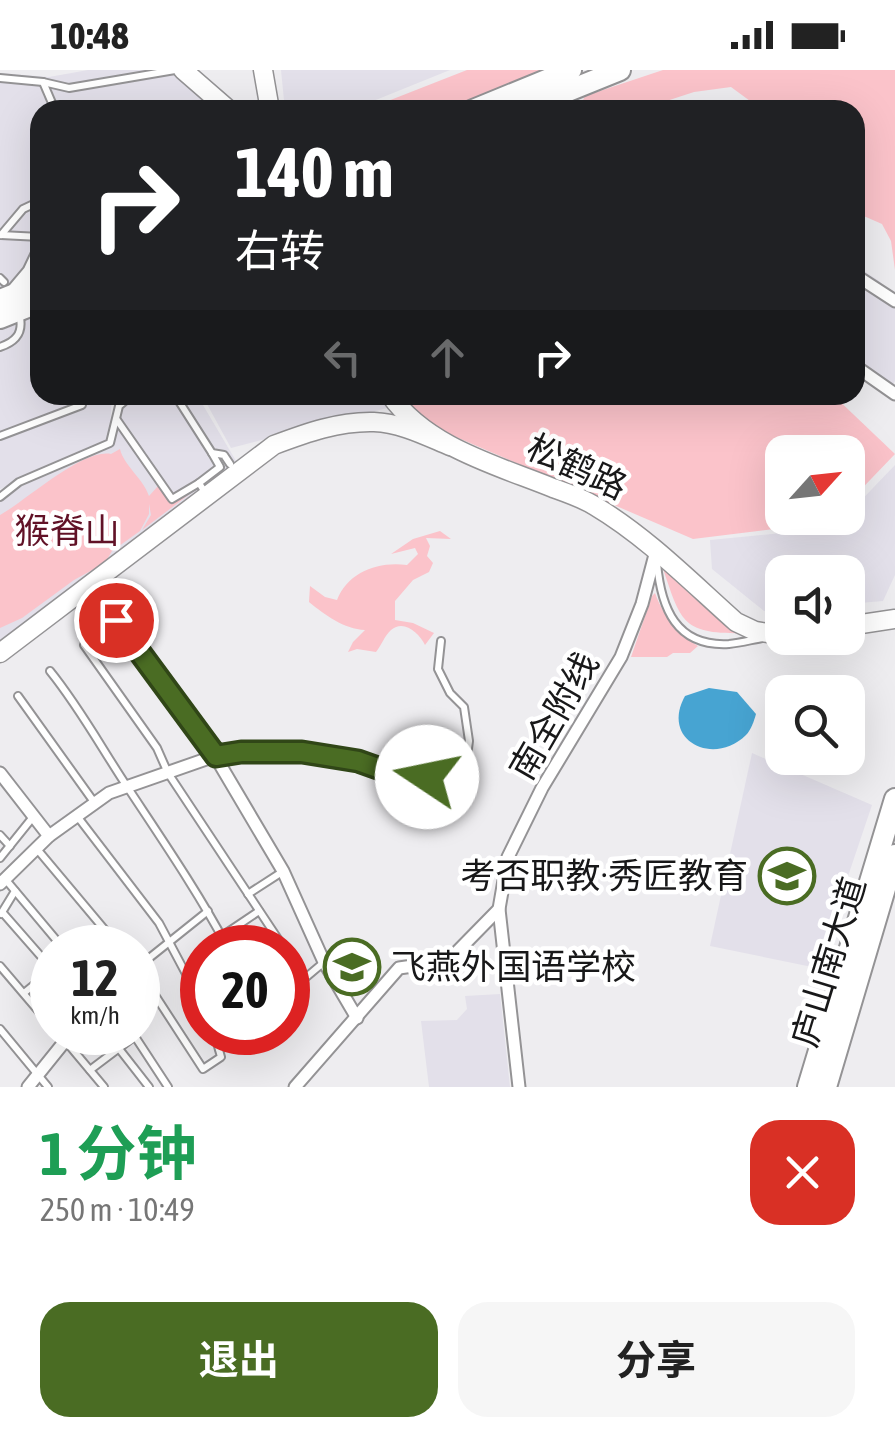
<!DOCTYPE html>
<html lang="zh">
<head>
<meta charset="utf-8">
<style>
	body { margin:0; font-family:"Asap Condensed","Noto Sans SC",sans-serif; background:#f6f6f6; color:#222; height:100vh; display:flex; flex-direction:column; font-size:38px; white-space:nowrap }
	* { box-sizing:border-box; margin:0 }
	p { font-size:32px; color:#767676 }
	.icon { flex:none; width:55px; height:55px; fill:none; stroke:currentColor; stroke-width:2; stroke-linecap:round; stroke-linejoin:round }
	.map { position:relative; height:1017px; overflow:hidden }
	.details { display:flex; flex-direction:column; background:#fff; flex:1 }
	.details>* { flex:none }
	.guide { position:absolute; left:30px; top:30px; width:835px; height:305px; border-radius:30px; box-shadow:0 10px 40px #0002; background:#202124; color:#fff; overflow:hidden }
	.needle { width:65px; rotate:63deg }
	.fabs { position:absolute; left:765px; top:365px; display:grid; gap:20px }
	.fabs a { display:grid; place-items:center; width:100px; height:100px; border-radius:20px; background:#fff; box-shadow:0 10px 40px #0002; font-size:50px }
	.speed { position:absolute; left:30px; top:855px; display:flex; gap:20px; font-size:50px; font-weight:700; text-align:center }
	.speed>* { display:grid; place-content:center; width:130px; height:130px; border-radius:50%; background:#fff; box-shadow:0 10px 40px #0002; line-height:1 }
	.speed small { font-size:25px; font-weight:400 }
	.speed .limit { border:15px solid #d22; background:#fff; color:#111 }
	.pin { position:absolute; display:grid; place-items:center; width:85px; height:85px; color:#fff; margin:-42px; border:5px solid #fff; border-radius:50%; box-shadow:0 2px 10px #0007 }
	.me { position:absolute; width:110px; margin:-55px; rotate:281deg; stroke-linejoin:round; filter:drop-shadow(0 0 8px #0008) }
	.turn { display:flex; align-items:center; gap:35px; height:210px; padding:0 40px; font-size:45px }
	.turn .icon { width:130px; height:130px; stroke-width:2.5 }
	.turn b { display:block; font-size:70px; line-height:85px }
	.lanes { display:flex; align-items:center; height:95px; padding:0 40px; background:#0003; justify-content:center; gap:50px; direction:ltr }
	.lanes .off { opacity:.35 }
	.round { display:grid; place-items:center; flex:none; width:105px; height:105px; border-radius:30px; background:#f6f6f6 }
	.headline { display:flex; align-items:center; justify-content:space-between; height:170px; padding:0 40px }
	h1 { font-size:60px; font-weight:700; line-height:75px; color:#1e9e55 }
	.primary-button { display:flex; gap:20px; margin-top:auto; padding:20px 40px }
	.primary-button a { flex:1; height:115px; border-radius:30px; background:#4a6c23; color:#fff; font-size:40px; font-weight:700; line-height:115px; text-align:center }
	.primary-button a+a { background:#f6f6f6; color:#222 }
	.status { display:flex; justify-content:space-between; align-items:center; height:70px; padding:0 50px; background:#fff; direction:ltr }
	.status svg { height:28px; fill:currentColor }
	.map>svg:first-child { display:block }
</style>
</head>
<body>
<div class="status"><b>10:48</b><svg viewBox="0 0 49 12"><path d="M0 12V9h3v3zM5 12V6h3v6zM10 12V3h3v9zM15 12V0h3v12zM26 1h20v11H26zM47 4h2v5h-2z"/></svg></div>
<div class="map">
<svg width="895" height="1017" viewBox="0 0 895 1017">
	<rect width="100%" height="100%" fill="#eeedf0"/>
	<!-- built -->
	<g fill="#e3e0ea">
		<path d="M88 0H170L216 40H40V325H112L109 372 0 419V3L49 7Z"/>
		<path d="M281 0H450L351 40H285Z"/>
		<path d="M855 195 879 211 895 227V311L893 314 855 288Z"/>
		<path d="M116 325H197L239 396 0 572V422L113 374Z"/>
		<path d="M202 325H379L387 338 231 378Z"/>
		<path d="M895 395V505L883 531 848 534V502H782V539L764 541 712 499 710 470 834 458 845 448H848V444Z"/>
		<path d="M752 683 872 735 817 898 710 876Z"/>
		<path d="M500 924 510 1017H429L421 951 457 950 467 939 465 926Z"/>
	</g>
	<!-- green -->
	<g fill="#fbc3ca">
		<path d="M467 0H555L456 40H365Z"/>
		<path d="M663 0H895V200L891 171 882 154 866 147 855 146V40H815L812 38 761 39 731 17 694 22 639 40H578L585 26Z"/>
		<path d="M397 325H833L895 384 848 433V382H782V448H834L830 452 693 469 435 358Z"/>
		<path d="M120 379C124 396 143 408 149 426L159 415 171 432 185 422 191 423 142 460 151 445 149 434V444L140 461 112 481 105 493 74 510 22 548 0 558V445C27 430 83 378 111 384Z"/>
		<path d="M440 461 451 469 426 468 430 476 427 486 433 493 429 502 413 510 395 531V550L413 553 434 563 425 575C419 563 404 549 391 560 385 565 381 576 376 582L357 579 348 582 353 572 365 560C344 559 325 545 309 532L310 516 325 527 337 530C348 502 378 491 407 495L418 484 415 478 391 484 413 469Z"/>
		<path d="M661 493 746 563C679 565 681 550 661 493Z"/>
		<path d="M655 523C664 547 676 563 698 576L690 583H673L667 587H631L652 526Z"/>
	</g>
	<!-- water -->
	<path fill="#47a4d2" d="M709 618 737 622 756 644C754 651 751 660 746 665 714 697 660 671 685 626Z"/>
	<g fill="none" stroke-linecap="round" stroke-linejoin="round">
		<!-- lane casing -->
		<g stroke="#949395" stroke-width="10">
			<g id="lane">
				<path d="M0 8 43 12 69 18 175 0"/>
				<path d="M43 12 55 40"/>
				<path d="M1 165 23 139 40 131"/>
				<path d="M1 165 40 167"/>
				<path d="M0 208 4 212"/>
				<path d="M0 277C15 272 23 264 20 248"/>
				<path d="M175 325 212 383 224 385 230 394"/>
				<path d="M117 350 172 429 199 413"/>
				<path d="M0 366 82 335 83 325"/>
				<path d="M206 424 199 413 220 397 212 383"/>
				<path d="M0 427 19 412 110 373 119 336 132 325"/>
				<path d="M657 493C661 538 676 577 729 574 740 573 751 570 762 568"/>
				<path d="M116 550 215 686 241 682H303L358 691 389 702 427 707 448 701 466 693 469 671 464 637 450 623 438 599 441 571"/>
				<path d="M84 575 157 678 168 703 284 878"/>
				<path d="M50 601C80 638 102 679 128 718 163 771 198 822 228 878"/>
				<path d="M18 626 94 732"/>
				<path d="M77 746 159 853 202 934"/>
				<path d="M0 765 10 776"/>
				<path d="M37 779 120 878"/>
				<path d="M0 788 33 747"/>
				<path d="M6 810 63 878"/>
				<path d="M248 824 282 802"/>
				<path d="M3 843 52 899"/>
				<path d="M1 844 15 821"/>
				<path d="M222 866 259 841"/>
				<path d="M288 884 304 909"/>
				<path d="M0 896 52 957"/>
				<path d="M138 897 208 841"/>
				<path d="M138 899 203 999 221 987 214 962"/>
				<path d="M24 923 52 900"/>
				<path d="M288 946 294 923 304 909 323 893"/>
				<path d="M0 959 48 1017"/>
				<path d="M58 962 104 1017"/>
				<path d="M106 962 149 1017"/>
				<path d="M132 962 168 1017"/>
				<path d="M219 979 263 962"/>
				<path d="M90 1000 135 966"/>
			</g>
		</g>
		<!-- street casing -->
		<g stroke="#949395" stroke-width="15">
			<g id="street">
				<path d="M855 205 895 231"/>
				<path d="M13 220 29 201 40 178"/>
				<path d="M855 296 895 324"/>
				<path d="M0 703 49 766 109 723 215 686 283 801 324 892 357 948"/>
				<path d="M0 814 49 766"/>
				<path d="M28 1017 65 971"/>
				<path d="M295 1017 399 898 448 891 499 839"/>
				<path d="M519 1017 499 839 508 787 542 718 621 587 642 534 656 481"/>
			</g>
		</g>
		<!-- secondary casing -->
		<g stroke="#949395" stroke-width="21">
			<g id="secondary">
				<path d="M183 0 229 40"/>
				<path d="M263 0 270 40"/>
				<path d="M390 325C427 377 496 395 553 418 567 423 582 428 595 436 647 467 691 512 736 552L755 561 782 565"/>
				<path d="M848 556 895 549"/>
				<path d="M0 583 274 375C306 363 339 351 374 352 401 353 426 366 450 376"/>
			</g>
		</g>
		<!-- highway casing -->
		<g stroke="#949395" stroke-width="24">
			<g id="highway">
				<path d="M473 40 571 0"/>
				<path d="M521 40 620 0"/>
				<path d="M0 230 40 214"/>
				<path d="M0 248 40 232"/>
				<path d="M808 1017 895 729"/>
				<path d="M826 1017 895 785"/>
			</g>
		</g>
		<!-- lane -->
		<use href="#lane" stroke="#fff" stroke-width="6"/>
		<!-- street -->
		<use href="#street" stroke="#fff" stroke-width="11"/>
		<!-- secondary -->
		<use href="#secondary" stroke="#fff" stroke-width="18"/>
		<!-- highway -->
		<use href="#highway" stroke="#fff" stroke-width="20"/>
	</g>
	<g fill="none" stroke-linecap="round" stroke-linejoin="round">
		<!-- route casing -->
		<g stroke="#304617" stroke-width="25">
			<path id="route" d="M116 550 216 686 241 682H302L358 691 389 702 427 707"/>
		</g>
		<!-- route -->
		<use href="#route" stroke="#4a6c23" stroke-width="18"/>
	</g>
	<!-- icons -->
	<defs>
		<g id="university-ring" transform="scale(2.875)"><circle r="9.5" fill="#fff" stroke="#4a6c23" stroke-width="1.5"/><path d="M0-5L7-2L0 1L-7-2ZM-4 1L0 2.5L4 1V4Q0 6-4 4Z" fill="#4a6c23"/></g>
		<g id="school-ring" transform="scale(2.875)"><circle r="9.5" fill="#fff" stroke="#4a6c23" stroke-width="1.5"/><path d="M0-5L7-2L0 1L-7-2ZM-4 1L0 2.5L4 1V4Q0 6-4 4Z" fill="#4a6c23"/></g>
	</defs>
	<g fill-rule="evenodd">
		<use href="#university-ring" x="787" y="806"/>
		<use href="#school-ring" x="352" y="897"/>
	</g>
	<g text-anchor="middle" stroke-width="9" stroke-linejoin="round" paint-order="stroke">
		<!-- street labels -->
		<g font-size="35" fill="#181819" stroke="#fff">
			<text transform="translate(577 397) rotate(25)" y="12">松鹤路</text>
			<text transform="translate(554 646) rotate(-60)" y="12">南全附线</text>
			<text transform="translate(829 892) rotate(-73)" y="12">庐山南大道</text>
		</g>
		<!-- park labels -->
		<g font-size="35" fill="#611227" stroke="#fff">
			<text x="67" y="473">猴脊山</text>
		</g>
		<!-- poi labels -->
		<g font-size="35" fill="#181819" stroke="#fff" text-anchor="end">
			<text x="748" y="818">考否职教·秀匠教育</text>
			<text x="391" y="909" text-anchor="start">飞燕外国语学校</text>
		</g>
	</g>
</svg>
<div class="fabs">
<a><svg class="needle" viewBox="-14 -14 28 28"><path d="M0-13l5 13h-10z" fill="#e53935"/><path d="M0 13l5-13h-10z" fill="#767676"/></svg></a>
<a><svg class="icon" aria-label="sound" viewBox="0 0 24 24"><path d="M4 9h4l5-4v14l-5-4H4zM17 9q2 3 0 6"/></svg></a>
<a><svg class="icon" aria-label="search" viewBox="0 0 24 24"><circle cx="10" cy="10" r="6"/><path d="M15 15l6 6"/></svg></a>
</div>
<div class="speed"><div>12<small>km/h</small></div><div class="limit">20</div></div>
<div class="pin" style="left:116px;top:550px;background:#d93025"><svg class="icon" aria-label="arrive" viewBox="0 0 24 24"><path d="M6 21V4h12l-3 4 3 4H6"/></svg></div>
<svg class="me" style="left:427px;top:707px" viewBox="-20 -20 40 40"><circle r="19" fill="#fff"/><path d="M0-13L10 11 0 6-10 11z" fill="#4a6c23"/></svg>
<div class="guide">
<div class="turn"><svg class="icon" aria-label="right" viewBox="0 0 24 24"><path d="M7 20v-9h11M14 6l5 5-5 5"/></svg><div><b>140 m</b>右转</div></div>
<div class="lanes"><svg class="icon off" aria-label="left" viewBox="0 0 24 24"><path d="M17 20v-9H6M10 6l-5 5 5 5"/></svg><svg class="icon off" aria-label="ahead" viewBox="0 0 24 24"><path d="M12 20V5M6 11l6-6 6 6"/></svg><svg class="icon" aria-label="right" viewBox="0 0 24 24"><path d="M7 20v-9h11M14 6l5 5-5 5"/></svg></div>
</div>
</div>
<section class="details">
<div class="headline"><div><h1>1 分钟</h1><p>250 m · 10:49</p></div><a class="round" style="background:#d93025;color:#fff"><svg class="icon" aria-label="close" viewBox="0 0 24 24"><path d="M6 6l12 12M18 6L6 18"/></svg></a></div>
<div class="primary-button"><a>退出</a><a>分享</a></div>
</section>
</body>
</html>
